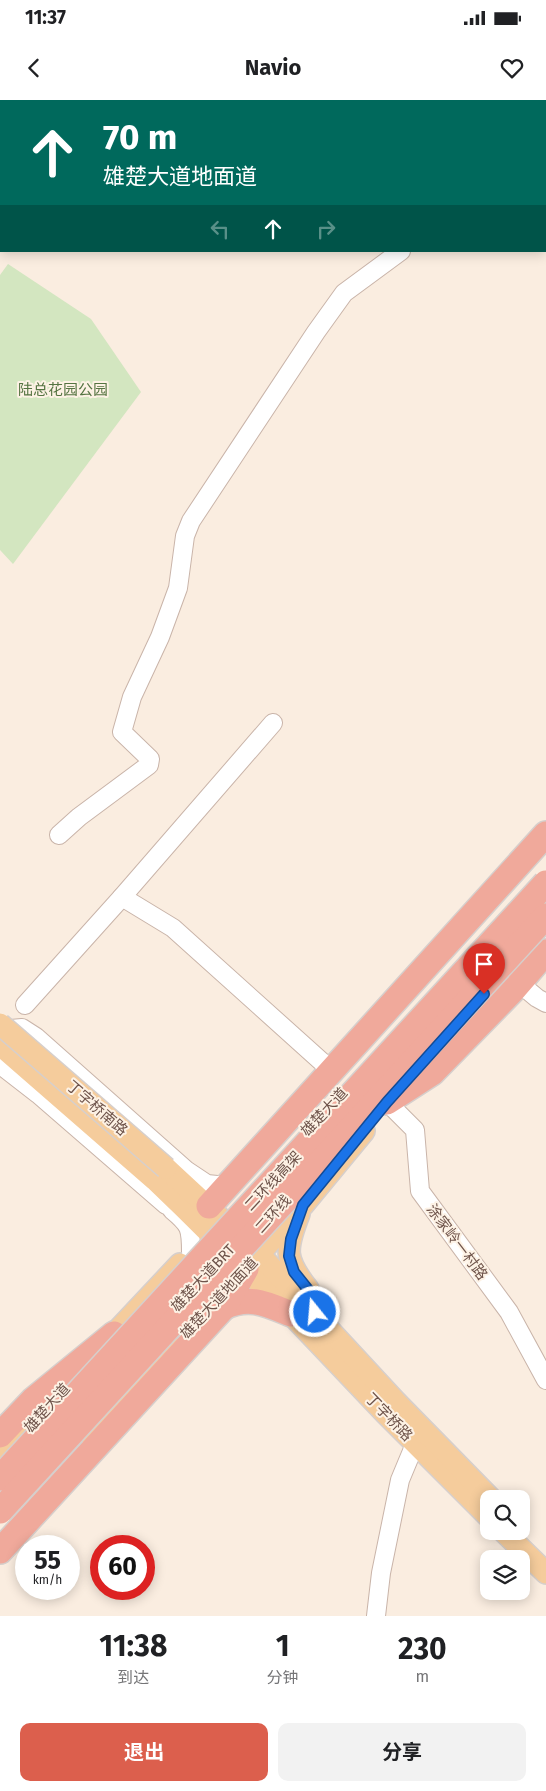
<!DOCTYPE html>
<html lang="zh">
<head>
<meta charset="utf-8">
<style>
	body { margin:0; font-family:"Fira Sans","Noto Sans SC",sans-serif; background:#f2f2f2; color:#202124; height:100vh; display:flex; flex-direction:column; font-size:19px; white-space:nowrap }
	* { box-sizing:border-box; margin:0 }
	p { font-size:16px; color:#757577 }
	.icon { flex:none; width:28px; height:28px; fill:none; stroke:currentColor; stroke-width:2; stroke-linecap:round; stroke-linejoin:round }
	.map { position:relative; height:1516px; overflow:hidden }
	.drawer { display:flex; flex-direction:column; background:#fff; flex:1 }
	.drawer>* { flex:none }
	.guide { position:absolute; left:0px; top:0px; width:546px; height:152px; box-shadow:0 2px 12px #0003; background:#00695c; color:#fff; overflow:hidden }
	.controls { position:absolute; left:480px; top:1390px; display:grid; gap:10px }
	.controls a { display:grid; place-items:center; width:50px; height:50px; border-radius:10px; background:#fff; box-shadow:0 2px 12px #0003; font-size:25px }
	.speed { position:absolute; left:15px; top:1435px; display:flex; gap:10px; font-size:25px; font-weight:700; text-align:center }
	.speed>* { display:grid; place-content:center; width:65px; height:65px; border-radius:50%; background:#fff; box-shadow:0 2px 12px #0003; line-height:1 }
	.speed small { font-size:12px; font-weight:400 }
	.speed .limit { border:8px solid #d22; background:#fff; color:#111 }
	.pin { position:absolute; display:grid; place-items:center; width:42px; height:42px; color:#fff; margin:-51px -21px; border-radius:50% 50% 50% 0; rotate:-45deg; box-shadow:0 0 5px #0007 }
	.pin .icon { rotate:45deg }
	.me { position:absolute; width:55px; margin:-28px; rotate:343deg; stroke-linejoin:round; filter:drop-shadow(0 0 4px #0008) }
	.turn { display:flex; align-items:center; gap:18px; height:105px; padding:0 20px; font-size:22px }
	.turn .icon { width:65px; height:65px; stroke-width:2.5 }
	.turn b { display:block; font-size:35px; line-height:42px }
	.lanes { display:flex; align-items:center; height:48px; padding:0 20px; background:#0003; justify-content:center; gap:25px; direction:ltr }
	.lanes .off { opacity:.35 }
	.eta { display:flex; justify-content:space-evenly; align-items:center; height:85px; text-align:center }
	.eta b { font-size:30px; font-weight:700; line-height:35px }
	.cta { display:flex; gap:10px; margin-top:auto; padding:10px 20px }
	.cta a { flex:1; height:58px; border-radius:10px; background:#dc5f4d; color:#fff; font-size:20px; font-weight:700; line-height:58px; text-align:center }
	.cta a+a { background:#f2f2f2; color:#202124 }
	.status { display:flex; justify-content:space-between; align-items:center; height:35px; padding:0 25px; background:#fff; direction:ltr }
	.status svg { height:14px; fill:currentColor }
	header { display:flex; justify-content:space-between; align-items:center; height:65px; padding:0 20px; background:#fff; font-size:22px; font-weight:700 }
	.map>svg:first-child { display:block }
</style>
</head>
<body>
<div class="status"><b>11:37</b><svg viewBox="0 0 49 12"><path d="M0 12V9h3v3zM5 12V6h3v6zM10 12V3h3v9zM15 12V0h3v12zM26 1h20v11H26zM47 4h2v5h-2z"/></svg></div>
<header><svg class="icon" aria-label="back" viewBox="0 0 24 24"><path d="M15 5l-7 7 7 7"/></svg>Navio<svg class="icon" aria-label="heart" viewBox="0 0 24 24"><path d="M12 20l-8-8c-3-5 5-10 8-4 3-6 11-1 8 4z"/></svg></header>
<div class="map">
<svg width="546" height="1516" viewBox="0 0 546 1516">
	<rect width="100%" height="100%" fill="#faede0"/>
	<!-- green -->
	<path fill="#d3e6c0" d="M8 164 91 219 141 292 13 464 0 450V175Z"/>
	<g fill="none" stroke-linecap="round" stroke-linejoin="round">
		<!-- minor casing -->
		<g stroke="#c9b4a9" stroke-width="20">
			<g id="minor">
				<path d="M269 0 271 1"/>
				<path d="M131 1 132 0"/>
				<path d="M373 1 374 0"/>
				<path d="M545 56 546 55"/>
				<path d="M59 735 79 717 149 665 150 659 122 632 132 597 160 537 178 488 185 436 191 421 316 232 344 193 401 151"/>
				<path d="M122 797 173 828 332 971"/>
				<path d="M519 883 537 898 546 903"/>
				<path d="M25 905 122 797 273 623"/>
				<path d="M2 939 11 929 22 928 36 937 186 1070 207 1084 227 1086"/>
				<path d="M0 961 3 967 38 994 166 1105 184 1108"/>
				<path d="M387 1002 415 1030 420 1091 509 1212 546 1280"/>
				<path d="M172 1110C190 1125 191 1128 191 1152"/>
				<path d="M376 1516 381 1473 400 1380 415 1344"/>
			</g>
		</g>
		<!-- major casing -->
		<g stroke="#d6cfcc" stroke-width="24">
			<g id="major">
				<path d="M0 945 155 1080 184 1108 291 1214 385 1313 489 1417"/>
				<path d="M166 1068 259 1154 395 1301 491 1399"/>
				<path d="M299 1114C285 1150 284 1159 308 1189"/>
				<path d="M236 1180 303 1105 364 1031"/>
				<path d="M103 1246 180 1164"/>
				<path d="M88 1333 171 1247"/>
				<path d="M0 1359 78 1274"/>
				<path d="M503 1431 546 1473"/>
			</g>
		</g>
		<!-- highway casing -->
		<g stroke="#d6cfcc" stroke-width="28">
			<g id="highway">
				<path d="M387 1002 432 973 513 890 546 852"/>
				<path d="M209 1106 546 734"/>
				<path d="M224 1207C250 1195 266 1204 291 1214"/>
				<path d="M0 1335 33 1300 114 1234"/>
				<path d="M0 1451 224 1207 246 1169"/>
			</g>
		</g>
		<!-- minor -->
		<use href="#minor" stroke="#fff" stroke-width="18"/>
		<!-- major -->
		<use href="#major" stroke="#f5cc9c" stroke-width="21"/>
		<!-- highway -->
		<use href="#highway" stroke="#f0a99b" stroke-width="25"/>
		<!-- major-bridge casing -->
		<g stroke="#d6cfcc" stroke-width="24" stroke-linecap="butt">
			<path id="major-bridge" d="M0 924 166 1068"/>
		</g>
		<!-- highway-bridge casing -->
		<g stroke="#d6cfcc" stroke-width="28" stroke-linecap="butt">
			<g id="highway-bridge">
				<path d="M0 1378 546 783"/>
				<path d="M0 1411 546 816"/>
			</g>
		</g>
		<!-- major-bridge -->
		<use href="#major-bridge" stroke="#f5cc9c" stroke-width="21"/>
		<!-- highway-bridge -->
		<use href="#highway-bridge" stroke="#f0a99b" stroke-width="25"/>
	</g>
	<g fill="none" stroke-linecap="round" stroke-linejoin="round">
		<!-- route casing -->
		<g stroke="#114b97" stroke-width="12">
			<path id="route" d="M315 1212 314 1197 294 1172 289 1156 291 1139 303 1105 387 1002 484 894"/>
		</g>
		<!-- route -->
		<use href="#route" stroke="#1a73e8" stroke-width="9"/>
	</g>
	<g text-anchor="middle" stroke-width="4" stroke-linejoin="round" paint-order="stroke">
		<!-- park labels -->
		<g font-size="15" fill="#557442" stroke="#fdf2e5">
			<text x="63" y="295">陆总花园公园</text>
		</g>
		<!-- street labels -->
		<g font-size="15" fill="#6e534a" stroke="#fdf2e5">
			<text transform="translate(97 1008) rotate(41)" y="5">丁字桥南路</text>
			<text transform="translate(324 1012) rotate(-47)" y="5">雄楚大道</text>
			<text transform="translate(273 1081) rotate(-47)" y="5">二环线高架</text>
			<text transform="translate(273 1114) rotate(-48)" y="5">二环线</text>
			<text transform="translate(457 1142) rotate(53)" y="5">涂家岭一村路</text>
			<text transform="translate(203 1178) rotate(-47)" y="5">雄楚大道BRT</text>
			<text transform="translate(219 1198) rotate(-47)" y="5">雄楚大道地面道</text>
			<text transform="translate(47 1308) rotate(-48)" y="5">雄楚大道</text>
			<text transform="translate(389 1317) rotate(46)" y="5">丁字桥路</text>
		</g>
	</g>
</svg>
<div class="controls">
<a><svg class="icon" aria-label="search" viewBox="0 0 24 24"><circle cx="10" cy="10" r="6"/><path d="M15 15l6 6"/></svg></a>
<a><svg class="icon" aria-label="layers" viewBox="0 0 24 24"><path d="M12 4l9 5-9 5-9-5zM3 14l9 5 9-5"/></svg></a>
</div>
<div class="speed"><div>55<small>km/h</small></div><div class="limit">60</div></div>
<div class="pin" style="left:484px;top:894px;background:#d93025"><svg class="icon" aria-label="arrive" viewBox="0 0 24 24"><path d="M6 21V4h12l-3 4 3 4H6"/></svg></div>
<svg class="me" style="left:315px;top:1212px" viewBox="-20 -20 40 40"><circle r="17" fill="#1a73e8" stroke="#fff" stroke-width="3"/><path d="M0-11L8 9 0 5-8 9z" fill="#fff"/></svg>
<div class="guide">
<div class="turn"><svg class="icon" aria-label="ahead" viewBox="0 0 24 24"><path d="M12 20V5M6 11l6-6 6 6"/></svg><div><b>70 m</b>雄楚大道地面道</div></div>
<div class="lanes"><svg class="icon off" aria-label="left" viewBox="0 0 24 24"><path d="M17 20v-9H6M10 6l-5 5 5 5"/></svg><svg class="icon" aria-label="ahead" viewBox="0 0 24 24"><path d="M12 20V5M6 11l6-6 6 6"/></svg><svg class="icon off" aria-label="right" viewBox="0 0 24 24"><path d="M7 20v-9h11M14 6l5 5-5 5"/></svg></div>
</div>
</div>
<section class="drawer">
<div class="eta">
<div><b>11:38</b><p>到达</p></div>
<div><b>1</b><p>分钟</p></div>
<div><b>230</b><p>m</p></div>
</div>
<div class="cta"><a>退出</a><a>分享</a></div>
</section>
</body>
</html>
